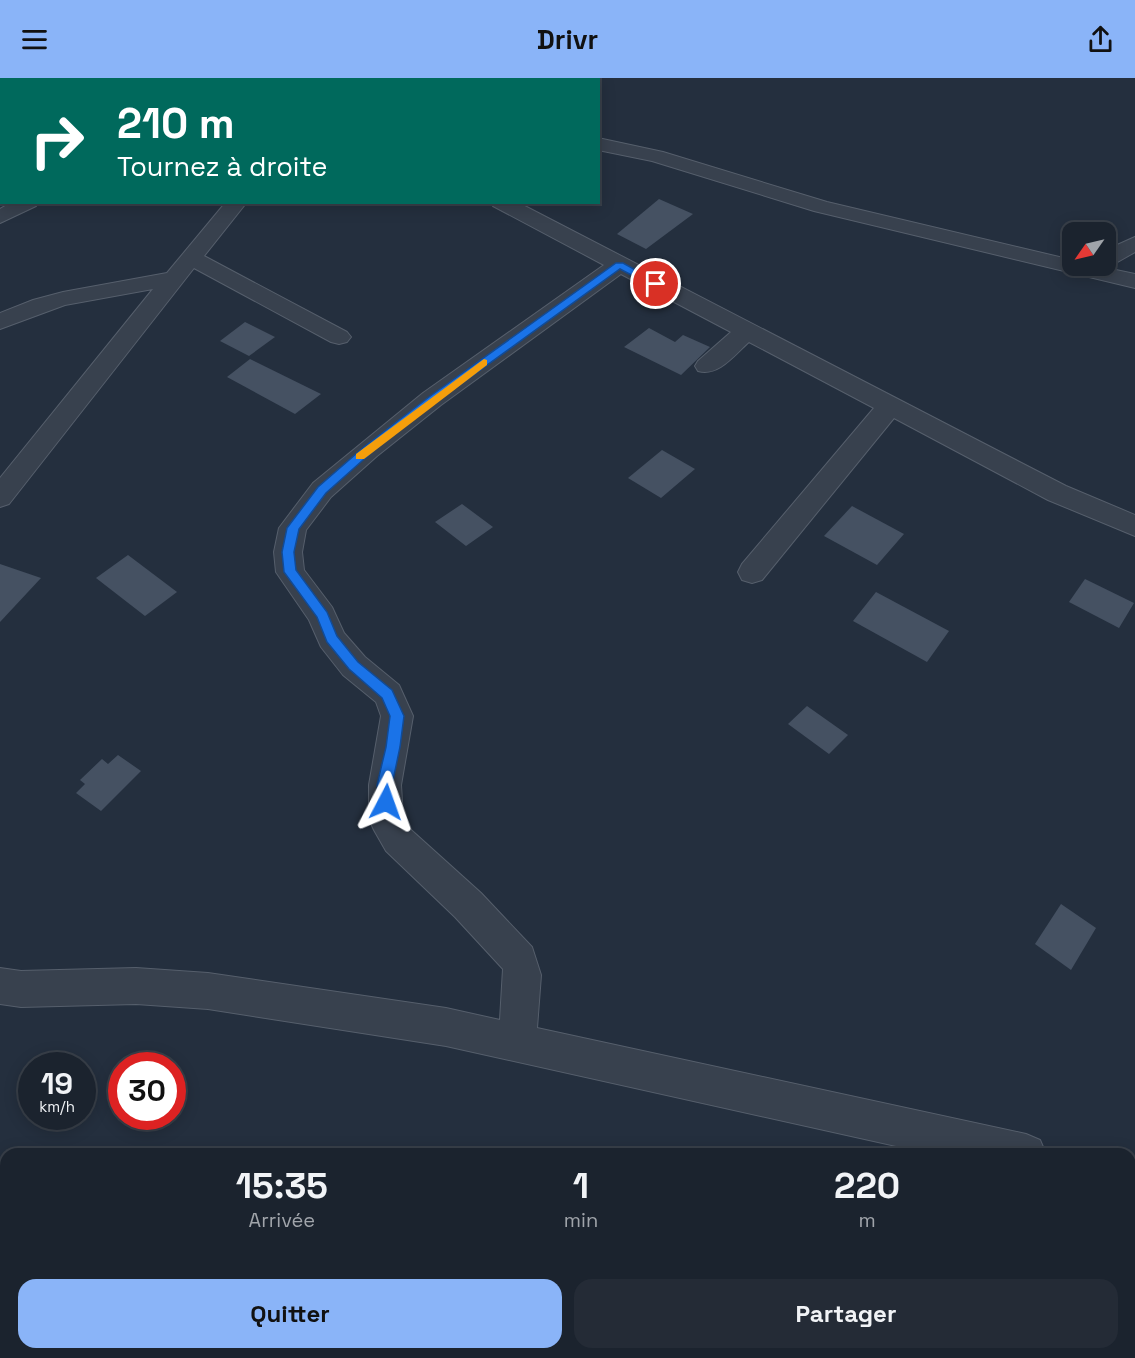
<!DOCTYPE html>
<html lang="fr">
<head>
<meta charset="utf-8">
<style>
	body { margin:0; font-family:"Space Grotesk",sans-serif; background:#242b36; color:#f1f3f6; height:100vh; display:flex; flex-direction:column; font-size:22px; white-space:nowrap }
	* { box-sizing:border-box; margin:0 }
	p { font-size:20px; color:#a0a4aa }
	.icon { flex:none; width:33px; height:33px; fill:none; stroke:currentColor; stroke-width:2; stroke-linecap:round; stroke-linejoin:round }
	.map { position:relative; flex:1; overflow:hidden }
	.sheet { position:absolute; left:0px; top:1070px; width:1136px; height:212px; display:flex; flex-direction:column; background:#1b232e; border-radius:18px 18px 0 0; box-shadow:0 3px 15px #0003,0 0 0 2px #39404a }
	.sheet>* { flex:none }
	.top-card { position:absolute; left:0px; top:0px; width:600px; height:126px; box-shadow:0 3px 15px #0003,0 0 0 2px #39404a; background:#00695c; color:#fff; overflow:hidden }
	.needle { width:39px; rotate:236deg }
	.buttons { position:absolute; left:1062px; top:144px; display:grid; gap:12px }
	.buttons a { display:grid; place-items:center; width:54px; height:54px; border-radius:12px; background:#1b232e; box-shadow:0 3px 15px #0003,0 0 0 2px #39404a; font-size:30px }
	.speed { position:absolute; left:18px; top:974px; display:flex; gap:12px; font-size:30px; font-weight:700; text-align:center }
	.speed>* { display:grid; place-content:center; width:78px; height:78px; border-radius:50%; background:#1b232e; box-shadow:0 3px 15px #0003,0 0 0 2px #39404a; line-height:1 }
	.speed small { font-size:15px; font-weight:400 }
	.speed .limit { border:9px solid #d22; background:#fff; color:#111 }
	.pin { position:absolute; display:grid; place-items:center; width:51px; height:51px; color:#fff; margin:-26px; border:3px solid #fff; border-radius:50%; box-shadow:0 2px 6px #0007 }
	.me { position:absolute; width:66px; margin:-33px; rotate:4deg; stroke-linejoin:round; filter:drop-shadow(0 0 4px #0008) }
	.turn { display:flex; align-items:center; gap:21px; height:126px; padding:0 18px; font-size:27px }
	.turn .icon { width:78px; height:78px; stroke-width:2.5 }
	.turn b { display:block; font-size:42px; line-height:51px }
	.eta { display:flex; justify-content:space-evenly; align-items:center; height:102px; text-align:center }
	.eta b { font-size:36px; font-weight:800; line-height:42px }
	.button { display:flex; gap:12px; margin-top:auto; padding:12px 18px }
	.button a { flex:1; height:69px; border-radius:18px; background:#8ab4f8; color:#111; font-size:24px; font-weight:800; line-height:69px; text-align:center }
	.button a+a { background:#242b36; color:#f1f3f6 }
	header { display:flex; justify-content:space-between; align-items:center; height:78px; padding:0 18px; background:#8ab4f8; color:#111; font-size:27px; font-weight:800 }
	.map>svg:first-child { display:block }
</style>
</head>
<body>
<header><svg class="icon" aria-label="menu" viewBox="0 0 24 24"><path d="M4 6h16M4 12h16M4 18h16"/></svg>Drivr<svg class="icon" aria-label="share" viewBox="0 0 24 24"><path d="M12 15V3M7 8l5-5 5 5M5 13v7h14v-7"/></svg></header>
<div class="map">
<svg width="1135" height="1280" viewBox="0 0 1135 1280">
	<rect width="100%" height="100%" fill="#242f3e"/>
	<!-- building -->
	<g fill="#455162">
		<path d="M659 121 693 136 646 171 617 156Z"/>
		<path d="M245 244 275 259 249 278 220 263Z"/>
		<path d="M649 250 675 264 683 257 710 269 681 297 624 269Z"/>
		<path d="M250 281 321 316 295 336 227 299Z"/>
		<path d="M662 372 695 391 661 420 628 400Z"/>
		<path d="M462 426 493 449 466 468 435 444Z"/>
		<path d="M852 428 904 456 877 487 824 458Z"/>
		<path d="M128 477 177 514 145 538 96 500Z"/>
		<path d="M0 486 41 500 0 544Z"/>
		<path d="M1085 501 1134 525 1119 550 1069 524Z"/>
		<path d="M876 514 949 553 927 584 853 543Z"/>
		<path d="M807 628 848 657 829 676 788 646Z"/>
		<path d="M118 677 141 693 101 733 76 715 85 706 80 702 102 681 108 686Z"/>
		<path d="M1061 826 1096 850 1071 892 1035 866Z"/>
	</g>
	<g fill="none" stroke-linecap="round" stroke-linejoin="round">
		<!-- minor casing -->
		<g stroke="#565f6c" stroke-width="2">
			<g id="minor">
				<path d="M263 0H283L284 2H264Z"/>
				<path d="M476 0H498L475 2Z"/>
				<path d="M0 52 2 53V66L0 65Z"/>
				<path d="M598 60 663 74 827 124 1072 182V188H1097L1135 196V210L814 133 652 83 598 72Z"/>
				<path d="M12 124H39L36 128 0 145V131Z"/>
				<path d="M226 124H247L204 178 347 254 351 259 347 264 339 266 331 264 194 190 9 426 0 429V400L153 211 65 227 0 251V235L33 222 63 214 167 195Z"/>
				<path d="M490 124H517L1066 408 1135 437V458L1048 422 894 340 762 502 752 505 742 502 738 494 742 486 874 330 749 264C735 276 719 299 698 293L695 288 698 283 731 254 621 196 441 327 377 378 331 419 306 452 302 474 304 492 332 529 344 555 365 579 399 607 413 638 401 707 403 739 410 751 481 815 532 869 541 897 537 950 1026 1056 1040 1062 1046 1076H932L446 968 208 931 136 926 21 929 0 926V890L21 893 136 890 208 895 446 930 500 942 503 891 455 839 386 773 374 752 369 741V707L381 638 376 624 343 597 321 569 309 542 276 494 274 474 279 450 313 405 423 315 604 187 493 128Z"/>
				<path d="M1135 159V174L1114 186 1106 187V172Z"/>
				<path d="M1130 1077 1135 1079V1121L1130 1118Z"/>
			</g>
		</g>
		<!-- minor -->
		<use href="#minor" fill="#38414e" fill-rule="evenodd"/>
	</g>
	<!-- route -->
	<path fill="#1a73e8" stroke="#114b97" stroke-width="1.5" d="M616 185H623L661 206 652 208 620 191 436 324 372 374 326 415 299 451 294 474 296 492 327 534 337 558 358 584 392 612 404 638 400 669 392 707 393 724 391 728 386 730 380 728 377 707 386 669 390 638 382 620 349 591 327 564 317 539 284 494 282 474 287 450 318 409 364 369 429 319Z"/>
	<!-- slow -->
	<path fill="#f59e0b" d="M484 281 487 282V287L364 381H356V376Z"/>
</svg>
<div class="buttons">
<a><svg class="needle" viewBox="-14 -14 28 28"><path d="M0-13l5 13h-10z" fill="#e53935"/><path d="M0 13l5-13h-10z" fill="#a0a4aa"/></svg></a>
</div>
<div class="speed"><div>19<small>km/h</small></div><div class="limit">30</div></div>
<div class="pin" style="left:656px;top:206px;background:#d93025"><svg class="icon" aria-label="arrive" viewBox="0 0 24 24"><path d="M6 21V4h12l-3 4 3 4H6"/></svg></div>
<svg class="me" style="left:386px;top:724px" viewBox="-20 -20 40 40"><path d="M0-17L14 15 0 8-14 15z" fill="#1a73e8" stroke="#fff" stroke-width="4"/></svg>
<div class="top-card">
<div class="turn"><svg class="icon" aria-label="right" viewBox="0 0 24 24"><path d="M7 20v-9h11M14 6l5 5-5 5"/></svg><div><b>210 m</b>Tournez à droite</div></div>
</div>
<section class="sheet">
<div class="eta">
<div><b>15:35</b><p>Arrivée</p></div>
<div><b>1</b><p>min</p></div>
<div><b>220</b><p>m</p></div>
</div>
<div class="button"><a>Quitter</a><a>Partager</a></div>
</section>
</div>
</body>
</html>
